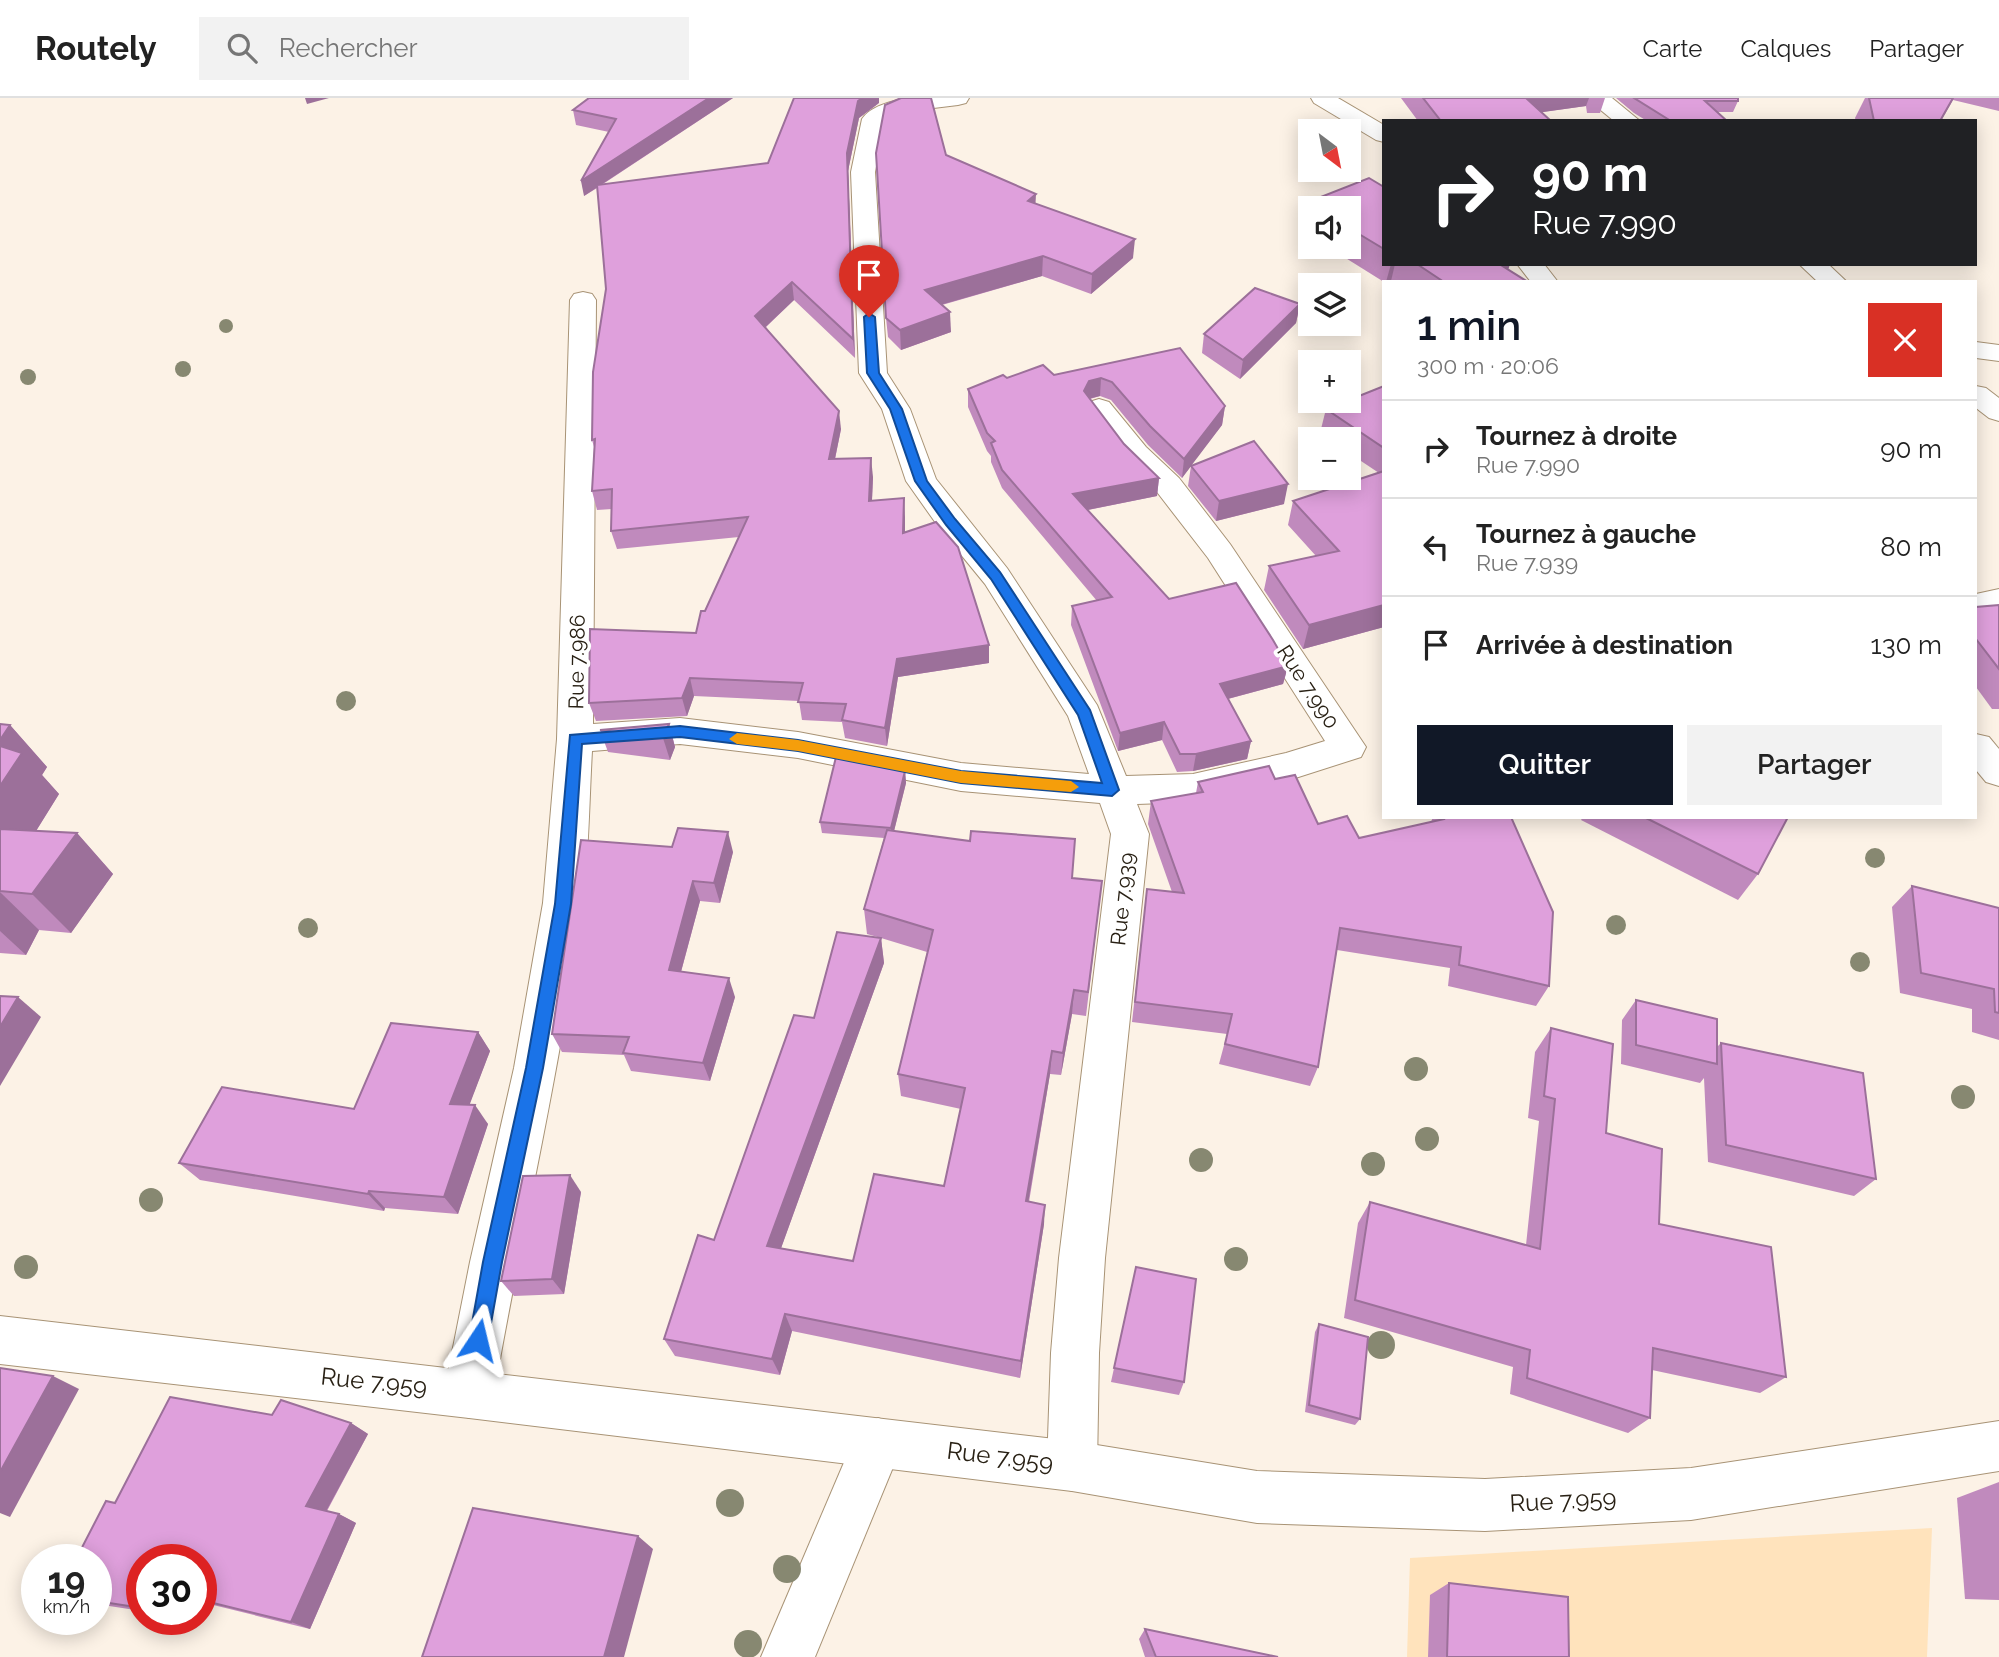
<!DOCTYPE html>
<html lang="fr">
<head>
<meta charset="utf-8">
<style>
	body { margin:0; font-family:Raleway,sans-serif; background:#f2f2f2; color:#222; height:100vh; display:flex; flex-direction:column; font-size:26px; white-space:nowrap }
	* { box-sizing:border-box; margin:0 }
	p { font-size:23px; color:#767676 }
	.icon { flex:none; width:38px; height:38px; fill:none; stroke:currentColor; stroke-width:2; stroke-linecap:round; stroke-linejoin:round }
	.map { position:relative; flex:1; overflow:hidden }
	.panel { position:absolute; left:1382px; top:182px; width:595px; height:539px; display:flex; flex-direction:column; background:#fff; border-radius:0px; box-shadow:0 4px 18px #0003 }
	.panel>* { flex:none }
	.banner { position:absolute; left:1382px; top:21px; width:595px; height:147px; border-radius:0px; box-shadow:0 4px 18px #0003; background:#202124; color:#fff; overflow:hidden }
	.needle { width:46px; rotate:148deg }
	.controls { position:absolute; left:1298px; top:21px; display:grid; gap:14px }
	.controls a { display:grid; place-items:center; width:63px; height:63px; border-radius:0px; background:#fff; box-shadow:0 4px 18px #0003; font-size:35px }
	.speed { position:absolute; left:21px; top:1446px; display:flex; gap:14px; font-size:35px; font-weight:700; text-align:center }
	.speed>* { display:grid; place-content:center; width:91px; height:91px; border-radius:50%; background:#fff; box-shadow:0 4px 18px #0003; line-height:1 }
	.speed small { font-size:18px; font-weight:400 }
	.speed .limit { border:10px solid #d22; background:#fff; color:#111 }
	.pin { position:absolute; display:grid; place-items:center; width:60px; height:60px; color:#fff; margin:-72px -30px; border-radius:50% 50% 50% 0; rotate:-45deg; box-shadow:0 0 7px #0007 }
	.pin .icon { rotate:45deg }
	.me { position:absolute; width:77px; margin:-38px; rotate:10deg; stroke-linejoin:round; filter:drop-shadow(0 0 5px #0008) }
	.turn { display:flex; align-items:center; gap:24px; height:147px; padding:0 35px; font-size:32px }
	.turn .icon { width:91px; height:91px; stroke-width:2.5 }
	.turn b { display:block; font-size:49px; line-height:60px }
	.round { display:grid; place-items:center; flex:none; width:74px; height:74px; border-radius:0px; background:#f2f2f2 }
	.summary { display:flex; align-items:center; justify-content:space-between; height:119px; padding:0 35px }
	h1 { font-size:42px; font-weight:600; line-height:52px; color:#111827 }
	.cta { display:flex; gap:14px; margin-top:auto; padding:14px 35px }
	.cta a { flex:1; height:80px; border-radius:0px; background:#111827; color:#fff; font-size:28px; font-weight:600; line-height:80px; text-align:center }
	.cta a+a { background:#f2f2f2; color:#222 }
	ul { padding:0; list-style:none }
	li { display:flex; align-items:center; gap:21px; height:98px; padding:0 35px; border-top:2px solid #e0e0e0 }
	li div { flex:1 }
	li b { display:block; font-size:26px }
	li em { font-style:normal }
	header { display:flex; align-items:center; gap:42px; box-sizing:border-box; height:98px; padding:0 35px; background:#fff; border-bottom:2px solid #e0e0e0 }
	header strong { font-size:33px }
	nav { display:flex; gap:38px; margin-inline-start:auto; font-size:24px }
	.search { width:490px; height:63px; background:#f2f2f2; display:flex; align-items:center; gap:18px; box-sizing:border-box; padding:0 24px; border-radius:0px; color:#767676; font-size:26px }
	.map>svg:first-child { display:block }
</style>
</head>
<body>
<header>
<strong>Routely</strong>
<div class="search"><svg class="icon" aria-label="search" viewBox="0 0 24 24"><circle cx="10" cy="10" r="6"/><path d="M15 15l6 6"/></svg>Rechercher</div>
<nav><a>Carte</a><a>Calques</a><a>Partager</a></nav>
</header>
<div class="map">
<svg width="1999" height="1559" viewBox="0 0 1999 1559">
	<rect width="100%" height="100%" fill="#fcf2e6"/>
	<!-- built -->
	<path fill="#ffe3bc" d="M1932 1430 1927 1559H1407L1410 1460Z"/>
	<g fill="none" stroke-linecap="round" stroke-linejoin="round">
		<!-- minor casing -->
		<g stroke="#a89375" stroke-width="2">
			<g id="minor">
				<path d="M905 0H969L966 5 958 7 909 13 884 24 875 74 887 275 910 311 936 381 1007 470 1097 607 1126 678 1193 676 1286 655 1325 643 1208 460 1157 394 1124 363 1085 310 1089 304 1099 301 1109 304 1146 349 1179 380 1230 446 1366 649 1361 659 1286 683 1193 704 1137 706 1149 736 1105 1160 1099 1255 1097 1368 1090 1386 1072 1393 1054 1386 1047 1368 1051 1255 1059 1160 1111 736 1100 705 961 693 798 660 680 646 592 653C589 704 589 757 582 807 561 971 522 1132 494 1295L486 1312 469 1320 452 1312 444 1295 470 1164 514 970 543 805 557 641 570 202 574 196 583 194 592 196 596 202 593 626 680 620 798 634 961 665 1089 676 1068 618 985 486 940 431 906 383 882 311 859 275 851 74 862 21C871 8 890 4 905 0Z"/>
				<path d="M1311 0H1338L1384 27V44L1376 42 1314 5Z"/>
				<path d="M1586 0H1612L1640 23H1614Z"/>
				<path d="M1517 166H1544L1558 184H1531Z"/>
				<path d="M1799 166H1828L1847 184H1818Z"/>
				<path d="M1976 244 1999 247V263L1976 260Z"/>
				<path d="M1976 288 1986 290 1999 300V323L1989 320 1976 310Z"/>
				<path d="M1999 491V513L1976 518V496Z"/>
				<path d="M1976 636 1989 639 1999 651V688L1986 684 1976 672Z"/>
				<path d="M878 1320 896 1327 903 1345 815 1559H761L860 1327Z"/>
			</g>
		</g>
		<!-- tertiary casing -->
		<g stroke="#a89375" stroke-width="2">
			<path id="tertiary" d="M0 1218 1072 1343 1257 1373 1485 1381 1691 1370 1999 1323V1373L1691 1422 1485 1433 1257 1425 1072 1393 469 1320 0 1266Z"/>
		</g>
		<!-- minor -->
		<use href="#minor" fill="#fff" fill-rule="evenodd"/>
		<!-- tertiary -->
		<use href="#tertiary" fill="#fff" fill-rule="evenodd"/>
	</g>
	<!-- trees -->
	<g fill="#878871">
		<circle cx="226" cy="228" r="7"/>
		<circle cx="183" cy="271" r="8"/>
		<circle cx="28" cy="279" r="8"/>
		<circle cx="346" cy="603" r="10"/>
		<circle cx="1875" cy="760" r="10"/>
		<circle cx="1616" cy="827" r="10"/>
		<circle cx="308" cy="830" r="10"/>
		<circle cx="1860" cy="864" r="10"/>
		<circle cx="1416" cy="971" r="12"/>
		<circle cx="1963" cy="999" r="12"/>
		<circle cx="1427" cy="1041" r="12"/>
		<circle cx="1201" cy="1062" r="12"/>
		<circle cx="1373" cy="1066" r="12"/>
		<circle cx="151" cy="1102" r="12"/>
		<circle cx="1236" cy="1161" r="12"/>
		<circle cx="26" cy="1169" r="12"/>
		<circle cx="1381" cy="1247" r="14"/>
		<circle cx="730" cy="1405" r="14"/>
		<circle cx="787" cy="1471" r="14"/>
		<circle cx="748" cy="1546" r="14"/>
	</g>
	<!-- wall -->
	<g fill="#c08abd" fill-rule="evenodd">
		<path d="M733 0 603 86 768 65 879 5 859 20 848 73 855 260 794 202 766 229 841 331 835 361 873 379 872 403 905 419V435L989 547V565L898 579 887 648 845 640 842 624 802 622 799 603 694 598 687 618 596 623 589 605 696 535 739 439 617 451 611 433 612 411 597 412 592 393 594 349 592 342 606 191 597 90 584 98 609 34 576 27 573 12Z"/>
		<path d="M1401 0H1605L1600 15H1587L1586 8 1542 14 1551 23H1418Z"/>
		<path d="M1616 0H1738V3L1733 14H1718L1727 23H1647L1634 15Z"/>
		<path d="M1865 0H1999V13L1953 2 1941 23H1856L1855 20Z"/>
		<path d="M946 57 1035 106 1133 160 1091 196 1042 178 942 207 951 234 901 252 888 239 886 220Z"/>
		<path d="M1384 89V166H1510L1508 171 1528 184 1391 183 1384 184 1328 149H1349V110H1311V138L1302 133 1308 104Z"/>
		<path d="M1300 206 1296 225 1240 281 1202 255 1204 236Z"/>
		<path d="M1180 250 1225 308 1222 327 1191 367 1284 406 1216 423 1188 388 1191 368 1182 380 1148 347 1111 302 1100 298 1090 301 1124 346 1159 380 1157 398 1088 412 1169 501 1288 568 1283 586 1228 601 1251 643 1247 661 1193 673 1177 674 1162 642 1118 653 1071 527 1072 508 1097 503 1002 390 991 364V358L987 353 968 309V291L1007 280 1054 277Z"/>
		<path d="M1384 288V529L1303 551 1264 492 1269 468 1316 458 1288 427 1293 403 1379 375 1349 355V341H1330L1320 335 1326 311Z"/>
		<path d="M1999 507V611H1992L1976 589V509Z"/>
		<path d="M0 626 10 627 47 669 42 677 59 696 36 733 77 735 113 776 71 835 39 832 26 857 0 855Z"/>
		<path d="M669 626 675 649 670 662 608 654 600 632Z"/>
		<path d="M905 673 906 685 894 733 1072 780 1099 808 1086 918 1072 916 1061 977 1050 976 1029 1104 1044 1126 1020 1280 792 1233 780 1277 675 1258 664 1241 714 1142 814 920 881 840 867 836 864 811 884 740 822 735 820 724ZM881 840 927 854 898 976 901 998 961 1011 944 1088 853 1163 781 1150 884 865Z"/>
		<path d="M1275 681 1318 726 1359 740 1431 724 1433 719H1511L1549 888 1536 908 1448 888 1450 870 1337 852 1318 969 1310 988 1219 966 1227 936 1132 924 1147 791 1172 794 1148 726 1151 703 1196 695 1198 684Z"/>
		<path d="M1583 719H1788L1758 776 1738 802 1581 722Z"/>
		<path d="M581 742 733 754 720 805 700 803 681 874 735 899 710 983 631 973 624 957 562 954 552 936Z"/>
		<path d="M1912 788 1999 810V942L1972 934V911L1900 895 1892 809Z"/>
		<path d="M1636 902 1717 949 1721 945 1876 1081 1854 1098 1708 1064 1704 980 1700 985 1621 966 1622 922Z"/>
		<path d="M1551 930 1606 1035 1659 1126 1786 1279 1760 1295 1652 1272 1650 1320 1628 1335 1510 1296 1513 1269 1344 1220 1358 1125 1370 1104 1526 1147 1539 1023 1528 1020 1535 954Z"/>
		<path d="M478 934 490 953 469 1007 488 1026 458 1116 385 1110 384 1113 200 1082 179 1065 354 1011Z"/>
		<path d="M581 1094 564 1196 514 1198 501 1183Z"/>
		<path d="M1136 1169 1184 1284 1179 1297 1111 1284Z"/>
		<path d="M1319 1226 1360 1321 1355 1327 1305 1314 1315 1234Z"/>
		<path d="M272 1317 351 1325 368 1336 327 1413 339 1416 356 1425 310 1531 201 1504V1461H142V1513L96 1506V1461L115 1405Z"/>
		<path d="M1999 1384V1502L1965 1501 1957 1400Z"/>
		<path d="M1449 1485 1569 1559H1428L1430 1497Z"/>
		<path d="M1145 1531 1278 1559H1145L1139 1541Z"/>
	</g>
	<!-- shaded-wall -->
	<g fill="#9c709a">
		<path d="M305 0H329L307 6Z"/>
		<path d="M709 0H733L584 98 581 83Z"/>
		<path d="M862 0H879V5L859 20 848 73 855 260 853 241 847 55 858 3Z"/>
		<path d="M1520 0H1589L1586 8 1515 18Z"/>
		<path d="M1036 96 1035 115 1028 103Z"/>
		<path d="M1135 141 1133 160 1091 196 1092 176Z"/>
		<path d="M1043 158 1042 178 926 211 925 192Z"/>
		<path d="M1391 166H1395L1391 183 1386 184Z"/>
		<path d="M1503 166H1510L1504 184 1501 167Z"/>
		<path d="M792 184 794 202 758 236 755 218Z"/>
		<path d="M1300 206 1296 225 1240 281 1243 262Z"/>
		<path d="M950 214 951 234 901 252 900 232Z"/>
		<path d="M1101 280 1100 298 1088 301 1084 293 1089 283Z"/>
		<path d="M1225 308 1222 327 1182 380 1184 361Z"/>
		<path d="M839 313 841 331 831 380 829 361Z"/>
		<path d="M871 360 873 379 871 422 869 403Z"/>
		<path d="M1159 380 1157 398 1072 415 1073 396Z"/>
		<path d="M1288 386 1284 406 1216 423 1219 403Z"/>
		<path d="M904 400 905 419V454L903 435Z"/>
		<path d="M1384 507V529L1303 551 1309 527Z"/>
		<path d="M989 547V565L898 579 887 648 885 630 897 561Z"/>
		<path d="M1288 568 1283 586 1216 604 1220 586Z"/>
		<path d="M690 580 694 598 687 618 682 600Z"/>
		<path d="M1164 624 1162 642 1118 653 1120 635Z"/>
		<path d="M669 626 675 649 670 662 663 640Z"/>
		<path d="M10 627 47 669 42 677 59 696 13 770 0 757V642Z"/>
		<path d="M1251 643 1247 661 1193 673 1196 656Z"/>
		<path d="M905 673 906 685 892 741 891 730Z"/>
		<path d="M728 734 733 754 720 805 714 785Z"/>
		<path d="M77 735 113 776 71 835 32 796Z"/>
		<path d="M693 783 700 803 676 892 669 872Z"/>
		<path d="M0 794 39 832 26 857 0 833Z"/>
		<path d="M881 840 884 865 775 1167 767 1148Z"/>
		<path d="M729 880 735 899 710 983 703 965Z"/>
		<path d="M1074 892 1072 916 1061 977 1063 955Z"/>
		<path d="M18 899 41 919 0 988V929Z"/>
		<path d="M478 934 490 953 463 1024 450 1006Z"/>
		<path d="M1052 953 1050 976 1025 1123 1026 1103Z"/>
		<path d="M475 1007 488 1026 458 1116 444 1099Z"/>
		<path d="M570 1077 581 1094 564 1196 552 1181Z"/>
		<path d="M369 1093 385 1110 384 1113 368 1096Z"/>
		<path d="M1045 1107 1044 1126 1020 1280 1021 1263Z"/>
		<path d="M785 1216 792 1233 780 1277 772 1261Z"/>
		<path d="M53 1278 79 1291 10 1419 0 1415V1374Z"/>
		<path d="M351 1325 368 1336 324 1417 306 1408Z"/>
		<path d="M339 1416 356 1425 310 1531 291 1524Z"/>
		<path d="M638 1438 653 1451 624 1559H604Z"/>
	</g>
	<!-- building -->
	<g fill="#dfa0dc" stroke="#9c709a" stroke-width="2">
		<path d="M589 0H709L581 83 616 21 573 12Z"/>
		<path d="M794 0H862L858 3 847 55 853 241 792 184 755 218 839 313 829 361 871 360 869 403 904 400 903 435 936 424 958 449 989 547 897 561 885 630 842 622 846 606 798 604 803 585 690 580 682 600 589 605 590 531 696 535 701 513H705L748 419 611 433 612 391 592 393 595 341 592 342 593 274 606 191 597 87 768 65Z"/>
		<path d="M901 0H931L946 57 1036 96 1028 103 1135 141 1092 176 1043 158 925 192 950 214 900 232 886 220 876 55 885 7Z"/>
		<path d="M1423 0H1526L1551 23H1441Z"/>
		<path d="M1634 0H1738V3H1705L1727 23H1671Z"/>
		<path d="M1869 0H1953L1940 23H1874Z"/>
		<path d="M1369 80 1384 89V151L1349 130V110H1317L1308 104Z"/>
		<path d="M1417 166H1503L1501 167 1528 184H1444Z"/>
		<path d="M1255 190 1300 206 1243 262 1204 236Z"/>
		<path d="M1180 250 1225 308 1184 361 1150 328 1112 284 1101 280 1089 283 1084 293 1124 346 1159 380 1073 396 1169 501 1236 485 1273 542 1288 568 1220 586 1251 643 1196 656H1180L1164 624 1120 635 1072 508 1112 499 1002 372 991 345 995 343 987 335 968 291 1003 277 1007 280 1043 267 1054 277Z"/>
		<path d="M1384 288V350L1326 311 1349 303V302Z"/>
		<path d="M1254 343 1288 386 1219 403 1191 368Z"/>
		<path d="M1384 373V507L1309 527 1269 468 1339 453 1293 403Z"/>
		<path d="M1999 507V571L1976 541V509Z"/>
		<path d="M0 626 10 627 0 642Z"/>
		<path d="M669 626 663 640 600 632Z"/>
		<path d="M0 648 22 655 0 688Z"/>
		<path d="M836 659 905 673 891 730 820 724Z"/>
		<path d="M1269 668 1275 681 1295 677 1318 726 1347 718 1359 740 1444 721 1443 719H1511L1553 814 1549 888 1459 867 1461 849 1340 830 1318 969 1225 946 1232 916 1135 904 1147 791 1184 795 1151 703 1203 694 1198 684Z"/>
		<path d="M1644 719H1788L1758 776Z"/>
		<path d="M678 730 728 734 714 785 693 783 669 872 729 880 703 965 623 955 629 939 552 936 581 742 672 749Z"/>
		<path d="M0 731 77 735 32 796 0 793Z"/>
		<path d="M887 732 970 743 971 733 1075 741 1072 780 1102 783 1088 894 1074 892 1063 955 1052 953 1026 1103 1045 1107 1021 1263 785 1216 772 1261 664 1241 698 1137 714 1142 794 917 814 920 837 834 881 840 767 1148 853 1163 874 1076 944 1088 965 990 898 976 933 832 864 811Z"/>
		<path d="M1912 788 1999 810V915L1995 914 1994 891 1921 875Z"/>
		<path d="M0 898 18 899 0 929Z"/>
		<path d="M1636 902 1717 921V966L1636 947Z"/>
		<path d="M391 925 478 934 450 1006 475 1007 444 1099 369 1093 368 1096 179 1065 222 989 354 1011Z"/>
		<path d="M1551 930 1613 946 1606 1035 1662 1051 1659 1126 1771 1149 1786 1279 1653 1250 1650 1320 1527 1280 1530 1252 1355 1202 1370 1104 1540 1151 1555 1001 1544 998Z"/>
		<path d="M1721 945 1863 975 1876 1081 1726 1047Z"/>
		<path d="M570 1077 552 1181 501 1183 523 1078Z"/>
		<path d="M1136 1169 1196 1181 1184 1284 1114 1270Z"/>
		<path d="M1319 1226 1368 1239 1360 1321 1309 1307Z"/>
		<path d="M0 1270 53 1278 0 1374Z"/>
		<path d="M170 1299 272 1317 281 1302 351 1325 306 1408 339 1416 291 1524 201 1502V1461H142V1510L96 1503V1461H76L106 1403 115 1405Z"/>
		<path d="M473 1410 638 1438 604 1559H422Z"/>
		<path d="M1449 1485 1568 1499 1569 1559H1447Z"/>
		<path d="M1145 1531 1278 1559H1156Z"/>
	</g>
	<!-- route -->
	<path fill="#1a73e8" stroke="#114b97" stroke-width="2" d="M869 215 875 219 879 275 902 311 927 383 955 421 1000 474 1090 612 1119 692 1112 698 961 685 798 653 680 639 582 646 571 806 543 970 502 1164 488 1242 485 1249 478 1252 471 1249 469 1242 483 1164 526 970 555 806 570 637 680 628 798 642 961 673 1102 685 1078 617 991 481 946 427 915 383 890 311 867 275 864 219Z"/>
	<!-- slow -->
	<path fill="#f59e0b" d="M737 635 798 642 961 673 1071 683 1079 689 1071 694 961 685 798 653 737 646 729 641Z"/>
	<g text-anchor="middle" stroke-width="7" stroke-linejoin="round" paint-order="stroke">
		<!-- street labels -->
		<g font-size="21" fill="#292115" stroke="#fff">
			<text transform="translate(577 564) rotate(-89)" y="7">Rue 7.986</text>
			<text transform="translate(1308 589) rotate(57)" y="7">Rue 7.990</text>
			<text transform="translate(1123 801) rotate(-84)" y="7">Rue 7.939</text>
		</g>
		<!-- near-street labels -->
		<g font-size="24" fill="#292115" stroke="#fff">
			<text transform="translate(374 1284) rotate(6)" y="8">Rue 7.959</text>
			<text transform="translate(1000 1359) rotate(7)" y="8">Rue 7.959</text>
			<text transform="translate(1563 1403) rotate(-3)" y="8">Rue 7.959</text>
		</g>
	</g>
</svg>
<div class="controls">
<a><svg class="needle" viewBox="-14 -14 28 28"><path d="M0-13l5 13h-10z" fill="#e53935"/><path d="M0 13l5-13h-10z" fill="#767676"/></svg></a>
<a><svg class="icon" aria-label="sound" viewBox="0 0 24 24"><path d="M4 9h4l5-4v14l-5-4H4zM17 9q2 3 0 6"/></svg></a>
<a><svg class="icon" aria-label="layers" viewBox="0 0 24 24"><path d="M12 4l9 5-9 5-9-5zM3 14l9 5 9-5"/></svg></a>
<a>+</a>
<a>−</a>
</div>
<div class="speed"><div>19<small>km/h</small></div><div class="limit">30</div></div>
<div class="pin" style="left:869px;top:219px;background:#d93025"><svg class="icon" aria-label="arrive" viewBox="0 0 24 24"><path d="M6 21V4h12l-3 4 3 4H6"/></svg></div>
<svg class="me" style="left:478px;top:1242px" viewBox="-20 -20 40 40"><path d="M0-17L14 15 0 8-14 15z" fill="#1a73e8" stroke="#fff" stroke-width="4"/></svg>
<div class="banner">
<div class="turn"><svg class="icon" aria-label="right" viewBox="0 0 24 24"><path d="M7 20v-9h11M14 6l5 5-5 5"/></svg><div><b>90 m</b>Rue 7.990</div></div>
</div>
<section class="panel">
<div class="summary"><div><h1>1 min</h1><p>300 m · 20:06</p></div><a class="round" style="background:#d93025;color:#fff"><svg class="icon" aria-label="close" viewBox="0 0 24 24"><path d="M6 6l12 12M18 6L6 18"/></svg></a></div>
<ul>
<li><svg class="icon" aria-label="right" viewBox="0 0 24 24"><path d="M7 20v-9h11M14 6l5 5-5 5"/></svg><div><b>Tournez à droite</b><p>Rue 7.990</p></div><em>90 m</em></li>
<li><svg class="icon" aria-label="left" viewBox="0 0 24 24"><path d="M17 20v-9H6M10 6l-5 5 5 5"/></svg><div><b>Tournez à gauche</b><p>Rue 7.939</p></div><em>80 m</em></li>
<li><svg class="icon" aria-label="arrive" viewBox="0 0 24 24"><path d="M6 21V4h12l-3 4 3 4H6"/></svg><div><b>Arrivée à destination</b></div><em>130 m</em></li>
</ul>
<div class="cta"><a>Quitter</a><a>Partager</a></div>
</section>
</div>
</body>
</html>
